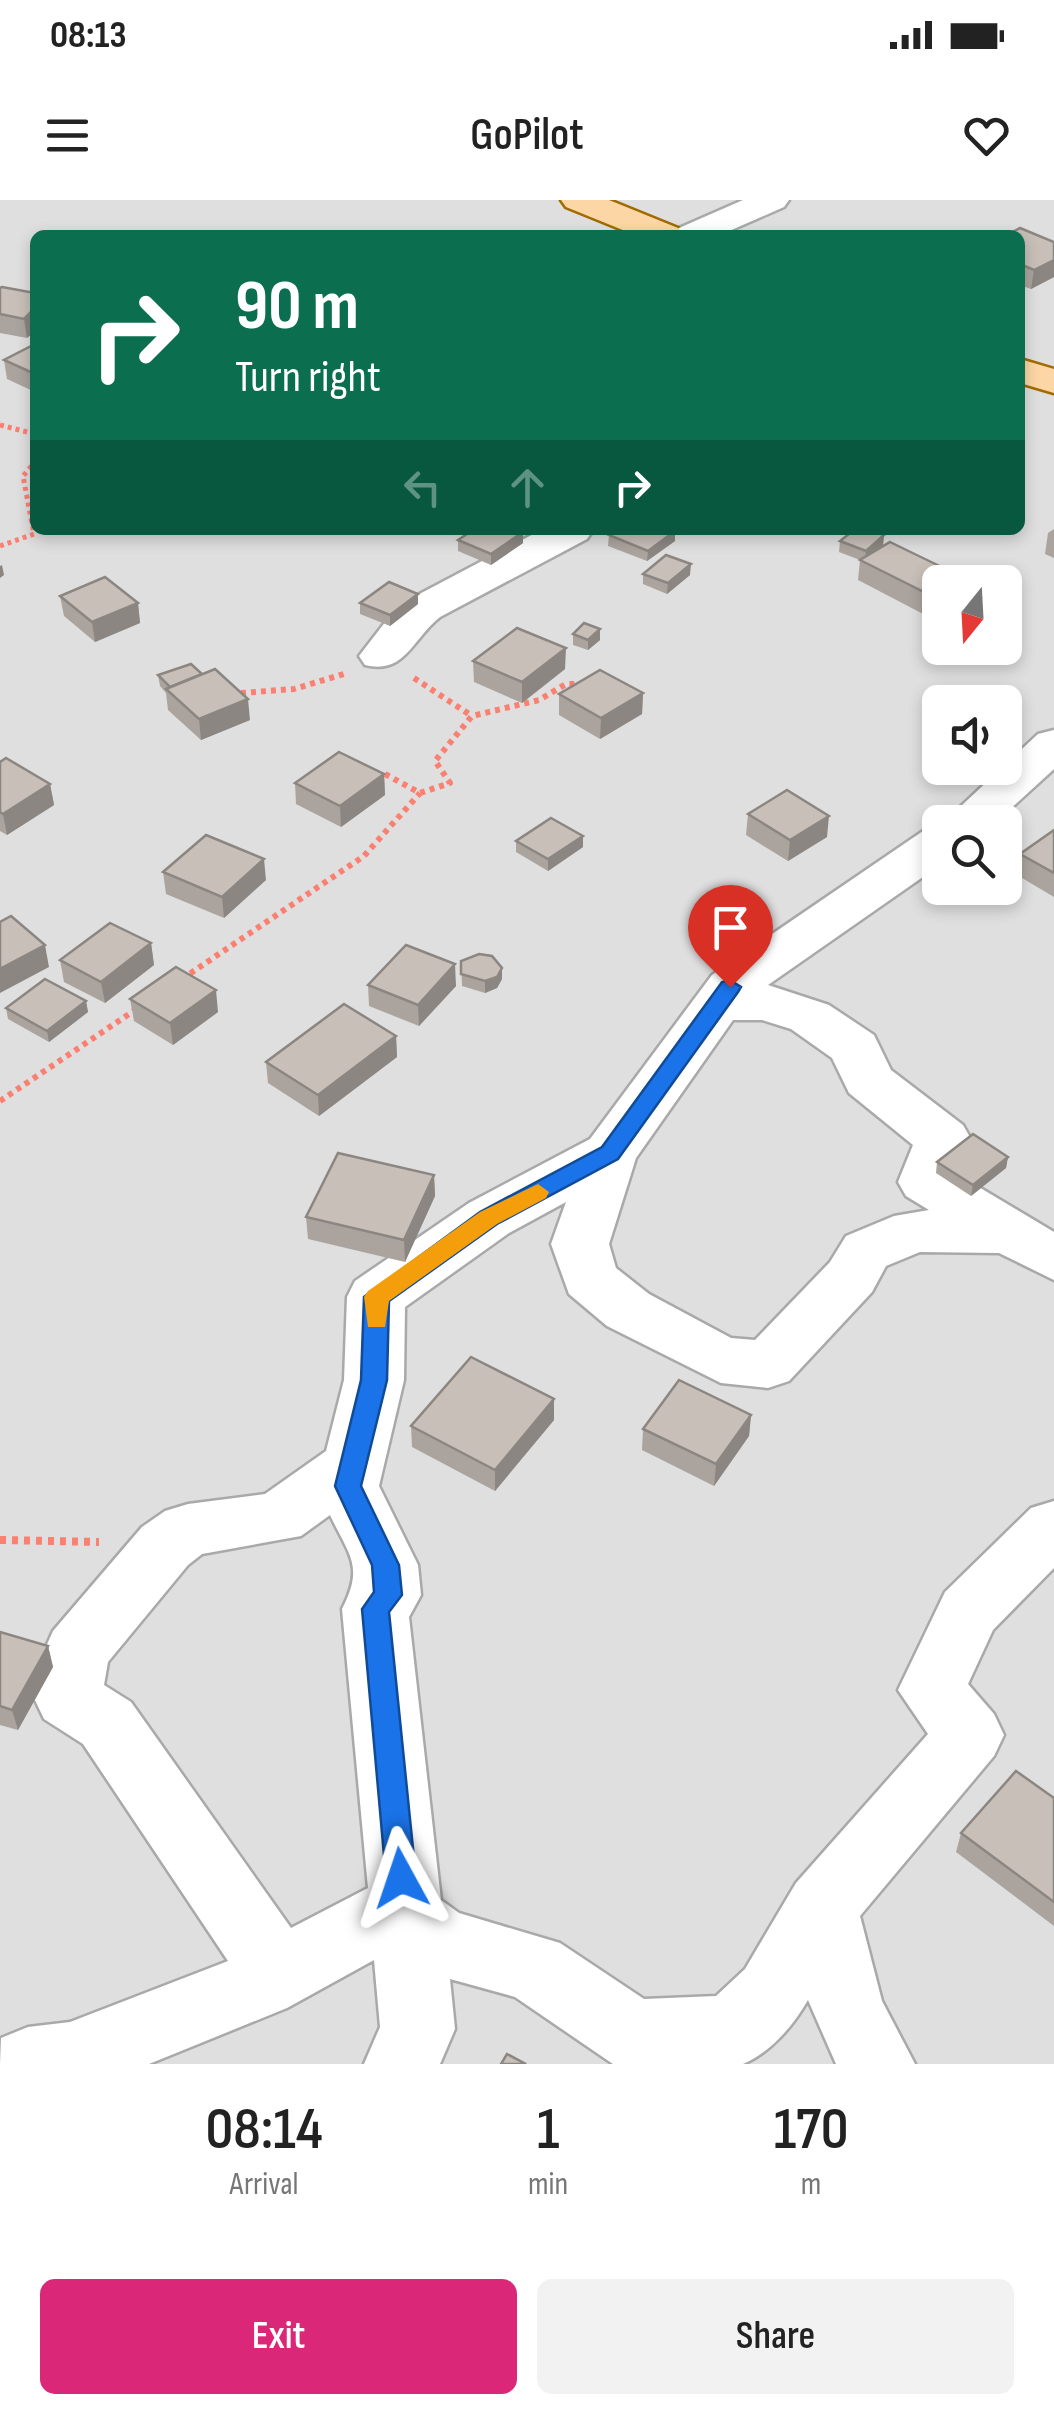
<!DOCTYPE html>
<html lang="en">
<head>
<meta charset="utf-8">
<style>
	body { margin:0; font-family:"Sofia Sans Condensed",sans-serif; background:#f2f2f2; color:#222; height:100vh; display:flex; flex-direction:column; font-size:38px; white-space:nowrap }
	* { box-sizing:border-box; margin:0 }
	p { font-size:32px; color:#767676 }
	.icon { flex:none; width:55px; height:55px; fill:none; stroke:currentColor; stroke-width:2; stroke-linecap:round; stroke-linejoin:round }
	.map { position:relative; height:1864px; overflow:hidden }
	.panel { display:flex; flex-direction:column; background:#fff; flex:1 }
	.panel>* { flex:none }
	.top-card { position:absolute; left:30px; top:30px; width:995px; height:305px; border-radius:15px; box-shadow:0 5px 15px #0003; background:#0b6e4f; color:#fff; overflow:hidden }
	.needle { width:65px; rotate:198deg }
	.buttons { position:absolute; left:922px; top:365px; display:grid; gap:20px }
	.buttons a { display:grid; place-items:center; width:100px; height:100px; border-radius:15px; background:#fff; box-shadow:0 5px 15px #0003; font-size:50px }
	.pin { position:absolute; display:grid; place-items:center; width:85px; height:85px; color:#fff; margin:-102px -42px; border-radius:50% 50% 50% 0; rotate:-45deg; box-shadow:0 0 10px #0007 }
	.pin .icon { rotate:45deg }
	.me { position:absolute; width:110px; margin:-55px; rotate:355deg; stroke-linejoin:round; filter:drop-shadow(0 0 8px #0008) }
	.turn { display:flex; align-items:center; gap:35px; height:210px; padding:0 40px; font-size:45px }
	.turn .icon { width:130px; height:130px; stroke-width:2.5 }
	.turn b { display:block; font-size:70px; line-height:85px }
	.lanes { display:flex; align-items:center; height:95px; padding:0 40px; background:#0003; justify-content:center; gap:50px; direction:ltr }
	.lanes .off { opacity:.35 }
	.eta { display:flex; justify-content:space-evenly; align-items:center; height:170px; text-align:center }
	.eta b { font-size:60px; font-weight:600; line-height:70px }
	.primary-button { display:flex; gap:20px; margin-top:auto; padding:20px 40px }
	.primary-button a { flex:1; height:115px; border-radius:15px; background:#db2777; color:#fff; font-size:40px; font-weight:600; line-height:115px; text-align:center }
	.primary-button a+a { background:#f2f2f2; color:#222 }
	.status { display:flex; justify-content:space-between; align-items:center; height:70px; padding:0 50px; background:#fff; direction:ltr }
	.status svg { height:28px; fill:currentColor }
	header { display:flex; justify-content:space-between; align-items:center; height:130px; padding:0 40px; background:#fff; font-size:45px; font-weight:600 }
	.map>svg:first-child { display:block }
</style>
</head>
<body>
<div class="status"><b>08:13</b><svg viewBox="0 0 49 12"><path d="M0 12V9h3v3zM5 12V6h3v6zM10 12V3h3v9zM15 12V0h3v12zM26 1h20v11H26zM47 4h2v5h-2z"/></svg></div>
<header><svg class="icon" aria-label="menu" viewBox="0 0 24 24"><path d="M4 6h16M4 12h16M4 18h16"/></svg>GoPilot<svg class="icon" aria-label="heart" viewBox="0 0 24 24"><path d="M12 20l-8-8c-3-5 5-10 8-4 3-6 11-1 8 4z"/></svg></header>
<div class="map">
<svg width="1054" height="1864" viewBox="0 0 1054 1864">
	<rect width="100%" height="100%" fill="#f2efe9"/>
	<!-- residential -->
	<path fill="#e0dfdf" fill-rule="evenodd" d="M0 0H1054V1864H0ZM35 35H1020V330H35ZM940 382H1005V448H940ZM940 502H1005V568H940ZM940 622H1005V688H940Z"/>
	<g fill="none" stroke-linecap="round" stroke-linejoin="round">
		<!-- minor casing -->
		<g stroke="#a9a9a9" stroke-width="5">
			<g id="minor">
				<path d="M743 0H789L784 7 720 35H673L679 28Z"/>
				<path d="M541 330H593L587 339 440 417C412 439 405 475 365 465L359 456 393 412 410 399Z"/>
				<path d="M1054 530V569L996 622H944L1038 534Z"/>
				<path d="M940 627V665L768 785 829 805 874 835 891 870 963 925 971 939 957 974 1054 1032V1080L999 1053 920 1052 886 1066 872 1092 789 1181 768 1188 721 1183 607 1126 569 1094 551 1044 566 1002 509 1033 405 1107 404 1180 379 1286 418 1365 421 1395 409 1417 441 1700 459 1713 560 1743 644 1799 716 1796 745 1769 796 1683 928 1534 898 1490 945 1392 1031 1308 1054 1301V1368L993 1430 968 1484 994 1514 1004 1535 994 1556 860 1716 882 1801 915 1864H836L808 1800C793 1826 770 1853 743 1864H613L515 1797 450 1779 455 1829 440 1864H364L380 1827 374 1760 287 1808 149 1864H0L1 1838 28 1827 70 1822 228 1761 83 1544 44 1519 34 1498 44 1451 53 1431 142 1327 165 1311 188 1304 265 1294 326 1251 344 1180 347 1097 355 1081 469 1003 590 939 712 775 923 631ZM733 820H762L791 829 832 858 849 893 913 945 898 982 906 996 929 1010 894 1016 846 1036 830 1062 755 1140 731 1138 649 1094 616 1068 609 1044 636 958ZM330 1315C350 1357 364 1366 342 1409L368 1688 291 1728 131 1502 104 1485 108 1462 188 1365 202 1354 301 1336Z"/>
			</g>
		</g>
		<!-- major casing -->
		<g stroke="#a06b00" stroke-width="5">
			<g id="major">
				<path d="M561 0H609L678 28 684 35H635L566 7Z"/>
				<path d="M1020 159 1054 169V193L1020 183Z"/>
			</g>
		</g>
		<!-- path-far2 -->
		<g stroke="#fa8072" stroke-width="5" stroke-dasharray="4 4" stroke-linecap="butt">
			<path d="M0 225 35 234"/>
			<path d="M0 346 34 334 23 276 35 262"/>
		</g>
		<!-- path-far1 -->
		<g stroke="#fa8072" stroke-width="6" stroke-dasharray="5 5" stroke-linecap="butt">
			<path d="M414 478 472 516"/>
			<path d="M241 493 294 489 347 473"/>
			<path d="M385 574 420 593 450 583 435 561 472 516 539 500 566 484H580"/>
			<path d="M182 779 364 656 420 593"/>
			<path d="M0 901 138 808"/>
		</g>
		<!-- path -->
		<path stroke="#fa8072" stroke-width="8" stroke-dasharray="6 6" stroke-linecap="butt" d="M0 1340 99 1342"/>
		<!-- minor -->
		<use href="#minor" fill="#fff" fill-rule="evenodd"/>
		<!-- major -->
		<use href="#major" fill="#fcd6a4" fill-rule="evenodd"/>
	</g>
	<!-- wall -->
	<g fill="#aba49e">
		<path d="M1020 35 1054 42V77L1031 89 1020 85Z"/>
		<path d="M0 88 35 93V131L27 138 0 133Z"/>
		<path d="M35 144V192L7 179 4 160Z"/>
		<path d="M35 264V279L32 276 30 266Z"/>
		<path d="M1054 329V358L1045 354 1048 333Z"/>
		<path d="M609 335 675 341 647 361 608 346Z"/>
		<path d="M884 335 883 346 960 376 959 382H940V408L927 416 858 380 860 360 839 352 840 341Z"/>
		<path d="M458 340 523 343 491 365 458 351Z"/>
		<path d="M643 374 690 375 667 394 643 384Z"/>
		<path d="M60 396 138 403 140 423 95 442 64 416Z"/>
		<path d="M360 403 418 404 390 426 360 414Z"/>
		<path d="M600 429V440L588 450 573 445V434Z"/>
		<path d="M473 461 565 469 522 503 474 482Z"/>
		<path d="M158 475 250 520 201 540 168 510 166 493 160 486Z"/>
		<path d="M643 493 642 514 600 539 559 515V494Z"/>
		<path d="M0 562 50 584 54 605 7 635 0 631Z"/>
		<path d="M384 574 385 595 341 627 296 604 295 583Z"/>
		<path d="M748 614 827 637 788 661 746 635Z"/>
		<path d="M1054 630V697L1017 675 1020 654Z"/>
		<path d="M583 636V647L548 671 516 652V641Z"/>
		<path d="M163 672 266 680 224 718 166 694Z"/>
		<path d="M151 743 154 765 105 803 64 782 60 760Z"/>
		<path d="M461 761 502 779 497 788 485 793 462 786Z"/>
		<path d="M368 785 456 786 419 826 369 806Z"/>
		<path d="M130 799 218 812 173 845 134 821Z"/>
		<path d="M86 801 88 812 49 842 8 819 6 808Z"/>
		<path d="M396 836 397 857 319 916 268 883 266 862Z"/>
		<path d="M1008 957 1006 968 971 996 936 973 937 962Z"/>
		<path d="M434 975 435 996 405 1062 308 1039 306 1017Z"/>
		<path d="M751 1215 749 1236 714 1286 642 1250 643 1229Z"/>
		<path d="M554 1220 495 1291 412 1247 411 1226Z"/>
		<path d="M0 1432 48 1446 53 1467 18 1530 0 1525Z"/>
		<path d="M1054 1598V1726L956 1652 961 1633Z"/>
	</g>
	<!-- shaded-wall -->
	<g fill="#8b8681">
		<path d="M1054 60V77L1031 89 1034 70Z"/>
		<path d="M35 108V131L27 138 24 119Z"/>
		<path d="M675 331V341L647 361 648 351Z"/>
		<path d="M523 332V343L491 365V354Z"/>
		<path d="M884 335 883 346 865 362 866 351Z"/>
		<path d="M691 364 690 375 667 394 668 383Z"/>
		<path d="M2 365 4 375 0 378V366Z"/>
		<path d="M940 389V408L927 416 930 395Z"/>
		<path d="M418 394V404L390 426V415Z"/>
		<path d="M138 403 140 423 95 442 92 422Z"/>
		<path d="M600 429V440L588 450V440Z"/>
		<path d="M566 448 565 469 522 503V482Z"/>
		<path d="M643 493 642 514 600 539 601 518Z"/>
		<path d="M248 499 250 520 201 540 199 519Z"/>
		<path d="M384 574 385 595 341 627 340 606Z"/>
		<path d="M50 584 54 605 7 635 3 614Z"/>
		<path d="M829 616 827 637 788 661 790 640Z"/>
		<path d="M583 636V647L548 671V659Z"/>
		<path d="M264 659 266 680 224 718 222 697Z"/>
		<path d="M151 743 154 765 105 803 101 782Z"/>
		<path d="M45 745 49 767 0 793V769Z"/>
		<path d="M455 764 456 786 419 826 418 805Z"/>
		<path d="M502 768V779L497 788 485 793V781Z"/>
		<path d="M216 790 218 812 173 845 170 823Z"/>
		<path d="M86 801 88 812 49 842 47 831Z"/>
		<path d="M396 836 397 857 319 916 318 895Z"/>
		<path d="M1008 957 1006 968 971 996 973 985Z"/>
		<path d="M434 975 435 996 405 1062 404 1040Z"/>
		<path d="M554 1199V1220L495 1291V1270Z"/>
		<path d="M751 1215 749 1236 714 1286 716 1264Z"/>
		<path d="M48 1446 53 1467 18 1530 12 1510Z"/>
	</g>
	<!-- building -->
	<g fill="#c7bfb8" stroke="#8b8681" stroke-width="2.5">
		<path d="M1020 28 1054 42V60L1034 70 1020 64V35H1007Z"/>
		<path d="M2 87 35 93V108L24 119 0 114V88Z"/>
		<path d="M35 144V174L4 160Z"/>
		<path d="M473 330H517L523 332 491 354 458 340Z"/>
		<path d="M616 330H674L675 331 648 351 609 335Z"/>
		<path d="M854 330H870L884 335 866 351 840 341Z"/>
		<path d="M890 342 960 376 950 382H940V389L930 395 860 360Z"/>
		<path d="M666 355 691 364 668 383 643 374Z"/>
		<path d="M105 377 138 403 92 422 60 396Z"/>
		<path d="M389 382 418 394 390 415 360 403Z"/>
		<path d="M584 423 600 429 588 440 573 434Z"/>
		<path d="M517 428 566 448 522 482 473 461Z"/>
		<path d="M191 464 202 474 170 487 158 475Z"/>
		<path d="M215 469 248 499 199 519 166 489Z"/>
		<path d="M600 470 643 493 601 518 559 494Z"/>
		<path d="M339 552 384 574 340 606 295 583Z"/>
		<path d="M6 558 50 584 3 614 0 612V562Z"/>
		<path d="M787 590 829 616 790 640 748 614Z"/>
		<path d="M551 618 583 636 548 659 516 641Z"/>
		<path d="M1054 630V673L1020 654Z"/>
		<path d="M206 635 264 659 222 697 163 672Z"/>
		<path d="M11 716 45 745 0 769V722Z"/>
		<path d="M110 723 151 743 101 782 60 760Z"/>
		<path d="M406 745 455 764 418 805 368 785Z"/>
		<path d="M479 754 492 756 502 768 497 777 485 781 461 774V761Z"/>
		<path d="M176 767 216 790 170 823 130 799Z"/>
		<path d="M45 779 86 801 47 831 6 808Z"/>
		<path d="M344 804 396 836 318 895 266 862Z"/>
		<path d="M973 934 1008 957 973 985 937 962Z"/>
		<path d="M338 953 434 975 404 1040 306 1017Z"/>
		<path d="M471 1157 554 1199 495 1270 411 1226Z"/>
		<path d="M679 1180 751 1215 716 1264 643 1229Z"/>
		<path d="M0 1432 48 1446 12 1510 0 1506Z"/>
		<path d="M1016 1571 1054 1598V1702L961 1633Z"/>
		<path d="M507 1854 526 1864H501Z"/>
	</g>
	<!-- route -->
	<path fill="#1a73e8" stroke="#114b97" stroke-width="2.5" d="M730 780 741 787 738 792 618 959 497 1024 389 1101 387 1180 361 1286 399 1365 402 1395 389 1412 416 1678 412 1688 401 1692 391 1688 386 1678 362 1409 374 1392 372 1365 335 1286 361 1180 364 1097 480 1012 602 947 722 782Z"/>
	<!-- slow -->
	<path fill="#f59e0b" d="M538 984 549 992 546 998 497 1024 389 1101 385 1127H368L364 1097 368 1091 480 1012Z"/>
</svg>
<div class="buttons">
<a><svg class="needle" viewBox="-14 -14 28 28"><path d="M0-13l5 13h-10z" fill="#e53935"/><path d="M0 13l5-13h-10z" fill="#767676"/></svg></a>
<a><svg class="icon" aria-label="sound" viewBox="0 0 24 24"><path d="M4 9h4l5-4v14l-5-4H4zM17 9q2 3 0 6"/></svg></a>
<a><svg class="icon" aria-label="search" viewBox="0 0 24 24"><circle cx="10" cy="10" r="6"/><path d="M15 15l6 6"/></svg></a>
</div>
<div class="pin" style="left:730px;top:787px;background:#d93025"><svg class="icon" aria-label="arrive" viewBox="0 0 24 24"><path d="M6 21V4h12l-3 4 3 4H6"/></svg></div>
<svg class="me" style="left:401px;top:1678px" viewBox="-20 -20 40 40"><path d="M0-17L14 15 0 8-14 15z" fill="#1a73e8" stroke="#fff" stroke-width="4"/></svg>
<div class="top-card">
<div class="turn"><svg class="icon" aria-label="right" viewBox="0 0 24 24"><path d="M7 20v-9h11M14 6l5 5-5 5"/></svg><div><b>90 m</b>Turn right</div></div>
<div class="lanes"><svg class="icon off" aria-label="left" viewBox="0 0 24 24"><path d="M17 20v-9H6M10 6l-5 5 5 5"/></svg><svg class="icon off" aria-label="ahead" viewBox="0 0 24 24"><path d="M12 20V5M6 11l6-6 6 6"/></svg><svg class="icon" aria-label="right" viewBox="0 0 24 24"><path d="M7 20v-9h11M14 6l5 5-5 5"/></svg></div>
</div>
</div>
<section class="panel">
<div class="eta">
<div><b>08:14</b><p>Arrival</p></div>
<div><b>1</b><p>min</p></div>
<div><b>170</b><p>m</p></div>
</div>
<div class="primary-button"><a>Exit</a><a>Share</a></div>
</section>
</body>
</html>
